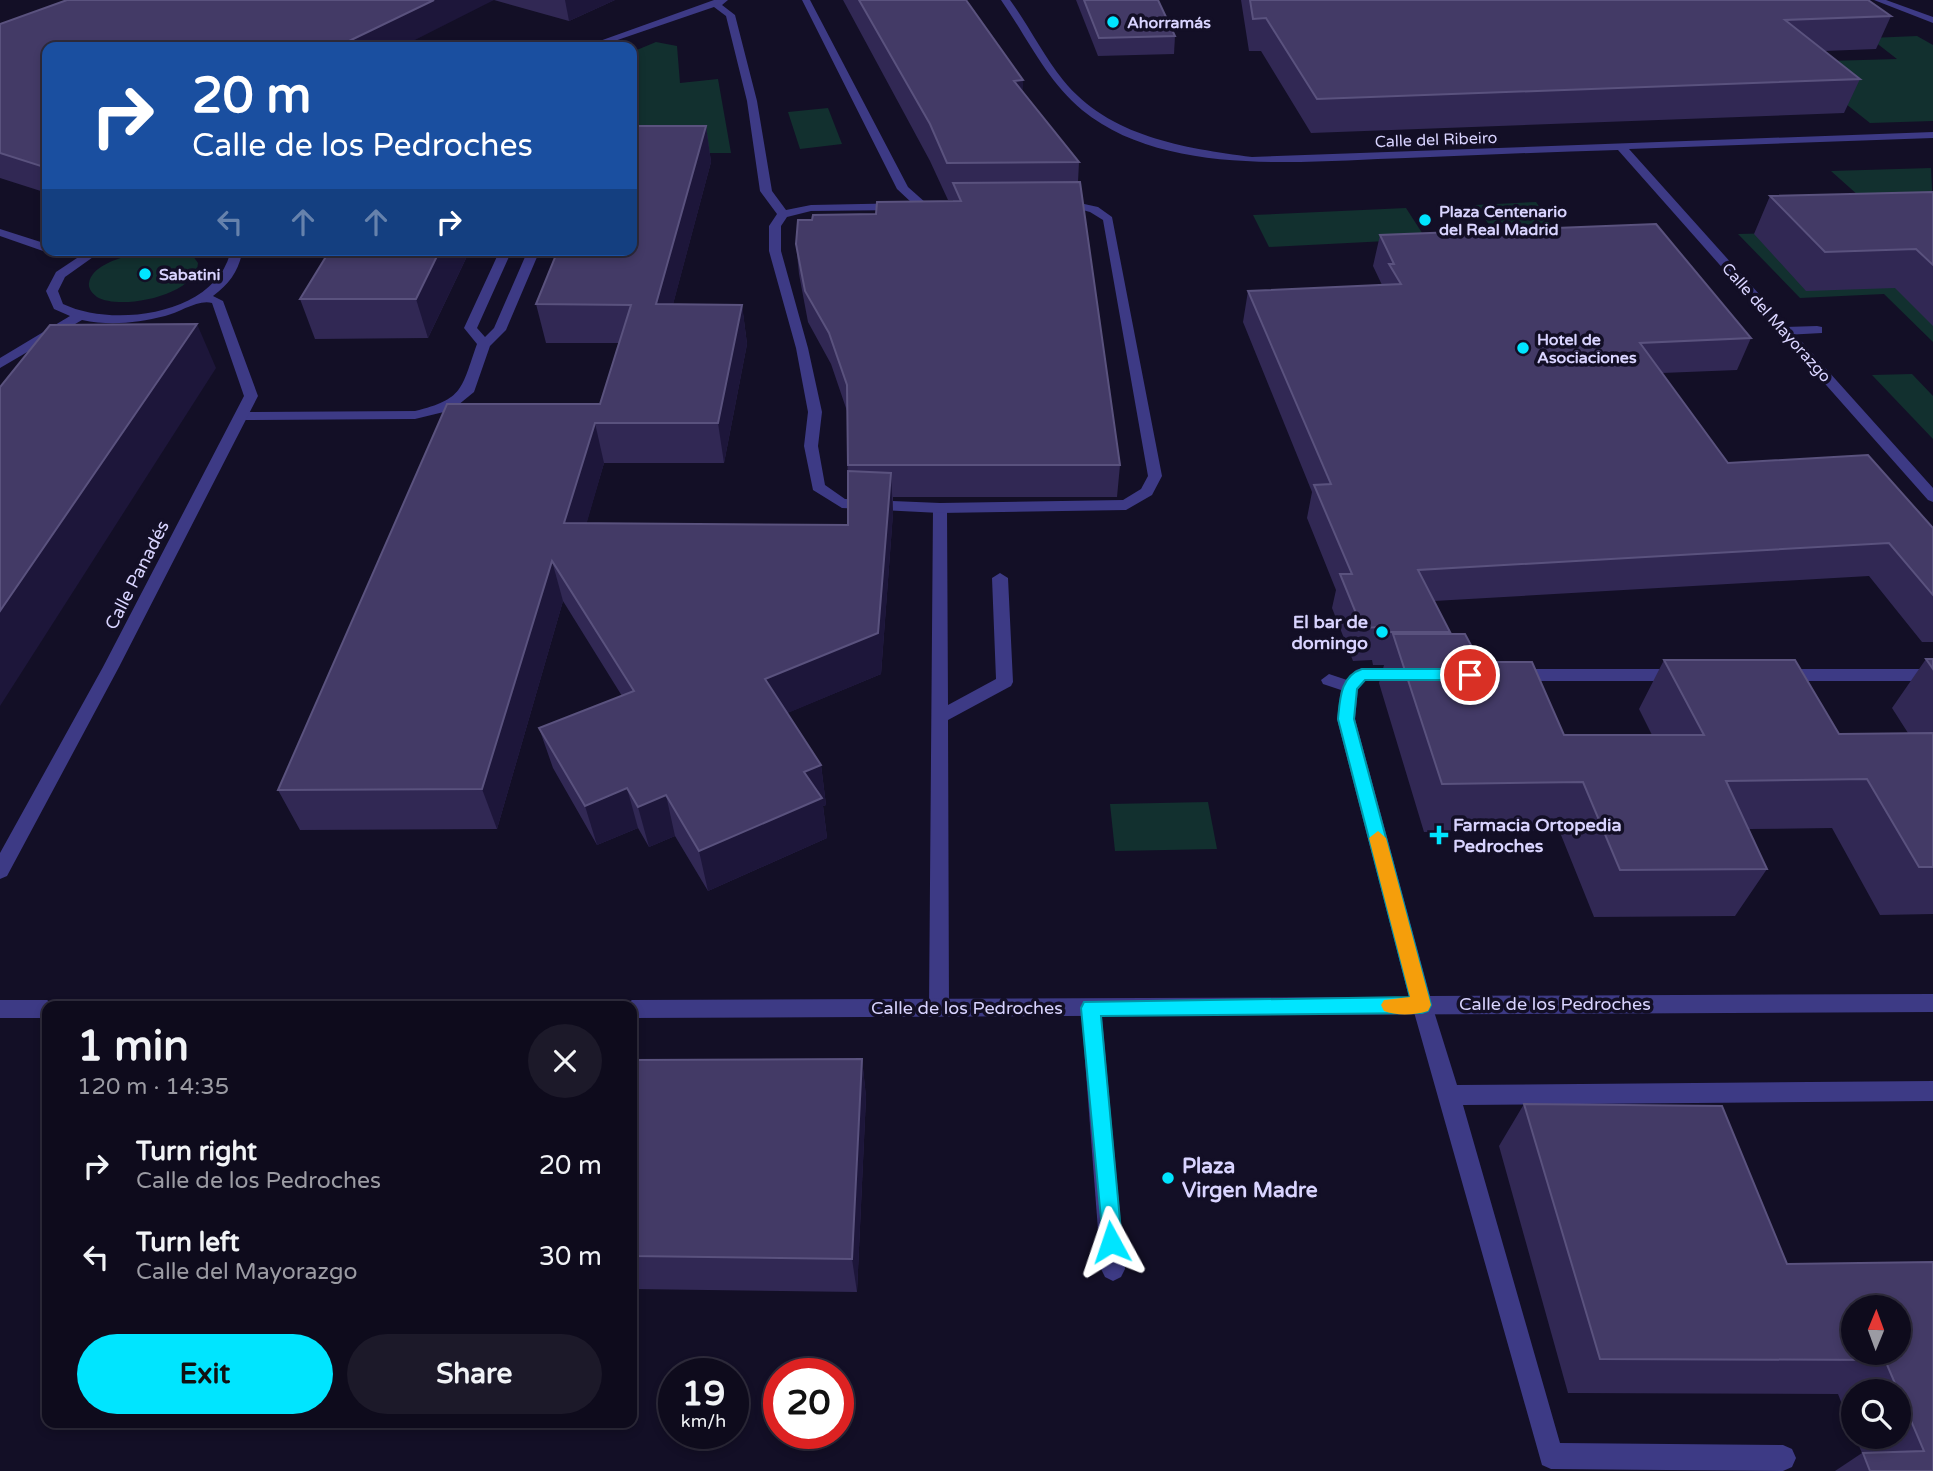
<!DOCTYPE html>
<html lang="en">
<head>
<meta charset="utf-8">
<style>
	body { margin:0; font-family:"Varela Round",sans-serif; background:#1c1929; color:#f1f3f6; height:100vh; display:flex; flex-direction:column; font-size:26px; white-space:nowrap }
	* { box-sizing:border-box; margin:0 }
	p { font-size:23px; color:#9b9ba3 }
	.icon { flex:none; width:38px; height:38px; fill:none; stroke:currentColor; stroke-width:2; stroke-linecap:round; stroke-linejoin:round }
	.map { position:relative; flex:1; overflow:hidden }
	.sheet { position:absolute; left:42px; top:1001px; width:595px; height:427px; display:flex; flex-direction:column; background:#0e0b1c; border-radius:14px; box-shadow:0 4px 10px #0003,0 0 0 2px #2e2b3b }
	.sheet>* { flex:none }
	.banner { position:absolute; left:42px; top:42px; width:595px; height:214px; border-radius:14px; box-shadow:0 4px 10px #0003,0 0 0 2px #2e2b3b; background:#1a4fa0; color:#fff; overflow:hidden }
	.needle { width:46px; rotate:1deg }
	.fabs { position:absolute; left:1841px; top:1295px; display:grid; gap:14px }
	.fabs a { display:grid; place-items:center; width:70px; height:70px; border-radius:50%; background:#0e0b1c; box-shadow:0 4px 10px #0003,0 0 0 2px #2e2b3b; font-size:35px }
	.speed { position:absolute; left:658px; top:1358px; display:flex; gap:14px; font-size:35px; font-weight:700; text-align:center }
	.speed>* { display:grid; place-content:center; width:91px; height:91px; border-radius:50%; background:#0e0b1c; box-shadow:0 4px 10px #0003,0 0 0 2px #2e2b3b; line-height:1 }
	.speed small { font-size:18px; font-weight:400 }
	.speed .limit { border:10px solid #d22; background:#fff; color:#111 }
	.pin { position:absolute; display:grid; place-items:center; width:60px; height:60px; color:#fff; margin:-30px; border:4px solid #fff; border-radius:50%; box-shadow:0 2px 7px #0007 }
	.me { position:absolute; width:77px; margin:-38px; rotate:355deg; stroke-linejoin:round; filter:drop-shadow(0 0 5px #0008) }
	.turn { display:flex; align-items:center; gap:24px; height:147px; padding:0 35px; font-size:32px }
	.turn .icon { width:91px; height:91px; stroke-width:2.5 }
	.turn b { display:block; font-size:49px; line-height:60px }
	.lanes { display:flex; align-items:center; height:66px; padding:0 35px; background:#0003; justify-content:center; gap:35px; direction:ltr }
	.lanes .off { opacity:.35 }
	.round { display:grid; place-items:center; flex:none; width:74px; height:74px; border-radius:37px; background:#1c1929 }
	.overview { display:flex; align-items:center; justify-content:space-between; height:119px; padding:0 35px }
	h1 { font-size:42px; font-weight:800; line-height:52px }
	.primary-button { display:flex; gap:14px; margin-top:auto; padding:14px 35px }
	.primary-button a { flex:1; height:80px; border-radius:42px; background:#00e5ff; color:#111; font-size:28px; font-weight:800; line-height:80px; text-align:center }
	.primary-button a+a { background:#1c1929; color:#f1f3f6 }
	ul { padding:0; list-style:none }
	li { display:flex; align-items:center; gap:21px; height:91px; padding:0 35px }
	li div { flex:1 }
	li b { display:block; font-size:26px }
	li em { font-style:normal }
	.map>svg:first-child { display:block }
</style>
</head>
<body>
<div class="map">
<svg width="1933" height="1471" viewBox="0 0 1933 1471">
	<rect width="100%" height="100%" fill="#130f26"/>
	<!-- green -->
	<g fill="#12302f">
		<path d="M1917 36 1933 45V121L1870 123 1793 62 1897 59 1870 38Z"/>
		<path d="M656 42 677 46 680 83 718 79 731 153H632V52Z"/>
		<path d="M828 108 842 144 800 149 788 112Z"/>
		<path d="M1931 168 1933 210 1877 212 1831 171Z"/>
		<path d="M1536 202 1557 232 1495 233 1475 205Z"/>
		<path d="M1406 208 1426 239 1269 247 1253 215Z"/>
		<path d="M1933 229V342L1884 294 1800 298 1738 234Z"/>
		<path d="M170 250 193 256 198 263C197 295 121 311 97 297 93 294 88 289 89 283 93 258 150 250 170 250Z"/>
		<path d="M1912 374 1933 396V439L1872 375Z"/>
		<path d="M1208 802 1217 849 1115 851 1110 804Z"/>
	</g>
	<g fill="none" stroke-linecap="round" stroke-linejoin="round">
		<!-- lane -->
		<g fill="#3d3a85" fill-rule="evenodd">
			<path d="M500 250H512L477 328 485 337 494 328 528 250H540L506 330 490 346 474 392 452 410 415 419 241 420 234 416 241 412 415 411C464 399 461 389 477 344L464 328Z"/>
			<path d="M1817 326 1822 327V333L1785 335 1779 331 1785 327Z"/>
			<path d="M940 503 947 508 948 705 996 679 992 578 1000 573 1008 578 1013 682 1011 686 948 720 949 1008 946 1014 939 1017 932 1014 929 1008 933 508Z"/>
			<path d="M1422 996 1429 999 1432 1005 1457 1085 1933 1081V1101L1463 1105 1560 1443 1783 1445 1792 1449 1796 1458 1792 1467 1783 1471 1551 1469 1542 1465 1412 1005 1415 999Z"/>
			<path d="M1091 999 1098 1002 1101 1008 1125 1269 1121 1277 1113 1281 1105 1277 1101 1269 1081 1008 1084 1002Z"/>
		</g>
		<!-- street -->
		<g fill="#3d3a85" fill-rule="evenodd">
			<path d="M714 0H728L722 5 735 15 757 101 772 191 786 210 811 205 912 203 897 189 802 0H810L908 187 926 203 1075 202 1098 207 1112 217 1162 476 1152 495 1126 510 940 513 842 508 813 490 804 446 808 412 796 348 769 251V226L777 214 760 191 747 101 726 16 714 7 597 47H583ZM1075 208 1090 212 1103 220 1148 476 1141 489 1123 500 940 503 845 499 825 485 818 446 822 412 808 348 781 251V226L787 217 811 211Z"/>
			<path d="M1001 0H1010C1029 26 1043 55 1063 80 1109 137 1184 148 1252 157L1933 132V138L1629 149 1933 488V502L1928 500 1618 150C1547 152 1477 155 1406 158 1306 161 1165 178 1082 110 1046 80 1027 37 1001 0Z"/>
			<path d="M1874 0H1886L1933 17V23Z"/>
			<path d="M0 229 47 244V250H51L43 251 0 236Z"/>
			<path d="M89 250H103L65 277 58 291 63 304C113 328 213 315 230 254L227 250H239L242 254C237 273 229 284 213 296L223 301 258 396 119 667 7 876 0 879V853L103 667 244 396 212 303C198 299 179 313 165 316 137 323 110 326 82 320L0 368V358L70 316 54 309 46 291 56 272Z"/>
			<path d="M1362 668 1405 669 1413 675 1405 681 1366 680 1358 689 1355 719 1430 996 1933 994V1012L632 1018V1006H623L632 1000 1409 997 1337 719 1341 690 1323 684 1321 680 1329 674 1347 680 1356 670Z"/>
			<path d="M1513 669H1678L1686 675 1678 681H1513L1505 675Z"/>
			<path d="M1783 669H1933V681H1783L1775 675Z"/>
			<path d="M0 1000H47L56 1006H47V1018H0Z"/>
		</g>
	</g>
	<!-- wall -->
	<g fill="#312854">
		<path d="M67 0H615L569 21 494 0 47 47V193L0 178V24Z"/>
		<path d="M843 0H966L1023 80 1022 91 1079 162 1078 182 1120 465 1117 497H893V513L881 674 787 713 821 765 826 805 823 806 827 838 708 891 675 836 649 847 638 828 597 845 553 768 539 728 622 696 563 601 497 829 300 830 278 790 600 404 619 343H546L536 304 706 126 711 162 673 304 742 305 747 344 724 463H604L586 524 848 525 847 411 831 364 808 322 799 274 796 244 812 220 876 214 953 201V200H948L930 161Z"/>
		<path d="M1076 0H1158L1175 36 1174 54 1098 56Z"/>
		<path d="M1241 0H1868L1891 16 1876 49 1824 51 1860 79 1844 113 1311 133 1261 51H1249Z"/>
		<path d="M1933 192V326L1895 288 1806 291 1754 234 1770 196Z"/>
		<path d="M1380 235 1751 338 1737 370 1662 373 1728 463 1933 528V642H1922L1869 576 1434 601 1450 632V634L1480 662 1564 735H1652L1639 709 1664 660 1839 734 1908 733 1892 708 1926 659H1933V914L1880 915 1832 828 1749 829 1767 869 1735 916 1594 917 1559 830 1424 832 1379 683 1384 665H1373L1372 660 1353 661 1332 608 1336 590 1307 518 1312 492 1243 322 1248 291 1382 285 1373 266Z"/>
		<path d="M330 250H470L428 338 315 339 300 299Z"/>
		<path d="M862 1059 866 1097 857 1292 632 1289V1060Z"/>
		<path d="M1524 1104 1787 1264 1933 1262V1471H1835L1862 1453 1855 1437H1899V1391H1853V1432L1838 1394 1568 1393 1499 1146Z"/>
	</g>
	<!-- shaded-wall -->
	<g fill="#1d163a">
		<path d="M434 0H494L401 47H351L349 41Z"/>
		<path d="M565 0H615L569 21Z"/>
		<path d="M1023 80 1022 116 1014 81Z"/>
		<path d="M706 126 711 162 663 342 656 304Z"/>
		<path d="M440 250H470L428 338 416 299Z"/>
		<path d="M742 305 747 344 724 463 718 423Z"/>
		<path d="M197 324 216 368 0 706V611Z"/>
		<path d="M595 423 604 463 575 564 564 523Z"/>
		<path d="M891 473 893 513 881 674 771 720 765 679Z"/>
		<path d="M552 561 563 601 497 829 482 789Z"/>
		<path d="M821 765 826 805 823 806 827 838 708 891 699 851 804 772Z"/>
		<path d="M627 788 638 828 597 845 585 806Z"/>
		<path d="M666 795 675 836 649 847 638 807Z"/>
		<path d="M862 1059 866 1097 857 1292 852 1259Z"/>
	</g>
	<!-- building -->
	<g fill="#433a66" stroke="#5a527e" stroke-width="2" fill-rule="evenodd">
		<path d="M67 0H434L349 41 375 47H47V168L0 153V24Z"/>
		<path d="M859 0H966L1023 80 1014 81 1079 162 947 163 930 124Z"/>
		<path d="M1084 0H1158L1175 36 1099 38Z"/>
		<path d="M1250 0H1868L1891 16 1785 20 1860 79 1317 99 1266 18 1253 19Z"/>
		<path d="M632 126H706L656 304 742 305 718 423H595L564 523 848 525V471L891 473 878 633 765 679 821 765 804 772 822 798 699 851 666 795 638 807 627 788 585 806 539 728 634 691 552 561 482 789 278 790 447 404H600L631 305 536 304 558 250H632Z"/>
		<path d="M1080 182 1120 465H848L847 385 829 333 805 291 796 244 798 220H812L813 215 876 214 877 202 961 201 953 183Z"/>
		<path d="M1933 192V265L1916 249 1825 252 1770 196Z"/>
		<path d="M1656 224 1751 338 1640 343 1728 463 1868 455 1933 528V595L1889 543 1418 570 1450 632H1383L1381 627 1362 628 1340 574H1352L1314 485 1331 484 1248 291 1401 284 1389 264H1394L1380 235Z"/>
		<path d="M330 250H440L416 299H300Z"/>
		<path d="M197 324 0 611V387L50 325Z"/>
		<path d="M1393 634H1465L1480 662H1532L1564 735H1704L1664 660H1795L1839 734 1933 733V867H1919L1867 779 1726 781 1767 869 1620 870 1583 782 1442 784Z"/>
		<path d="M1926 659H1933V669Z"/>
		<path d="M862 1059 852 1259 632 1256V1060Z"/>
		<path d="M1524 1104 1722 1106 1787 1264 1933 1262V1471H1870L1863 1453 1924 1451 1885 1360 1600 1359ZM1853 1307H1899V1353H1853Z"/>
	</g>
	<!-- route -->
	<path fill="#00e5ff" stroke="#0095a6" stroke-width="2" d="M1362 669H1470L1478 675 1470 680H1365L1357 689 1354 719 1431 1005 1428 1011 1422 1013 1101 1016 1122 1242 1119 1250 1111 1253 1104 1250 1081 1008 1084 1002 1410 997 1338 719C1340 700 1340 676 1362 669Z"/>
	<!-- slow -->
	<path fill="#f59e0b" d="M1378 831 1386 838 1431 1005 1428 1011C1416 1015 1396 1016 1384 1011L1381 1005 1384 1000 1410 997 1369 838Z"/>
	<!-- markers -->
	<g fill="#00e5ff" stroke="#130f26" stroke-width="2.5">
		<circle cx="1113" cy="22" r="7"/>
		<circle cx="1425" cy="220" r="7"/>
		<circle cx="145" cy="274" r="7"/>
		<circle cx="1523" cy="348" r="7"/>
		<circle cx="1382" cy="632" r="7"/>
		<path d="M1435.5 824.5h7v7h7v7h-7v7h-7v-7h-7v-7h7z"/>
		<circle cx="1168" cy="1178" r="7"/>
	</g>
	<g text-anchor="middle" stroke-width="7" stroke-linejoin="round" paint-order="stroke">
		<!-- far-poi labels -->
		<g font-size="16" font-weight="bold" fill="#d9d4ff" stroke="#130f26" text-anchor="start">
			<text x="1127" y="28">Ahorramás</text>
			<text x="1439" y="217">Plaza Centenario<tspan x="1439" dy="18">del Real Madrid</tspan></text>
			<text x="159" y="280">Sabatini</text>
			<text x="1537" y="345">Hotel de<tspan x="1537" dy="18">Asociaciones</tspan></text>
		</g>
		<!-- far-street labels -->
		<g font-size="16" fill="#d9d4ff" stroke="#130f26">
			<text transform="translate(1436 139) rotate(-2)" y="6">Calle del Ribeiro</text>
			<text transform="translate(1777 322) rotate(48)" y="6">Calle del Mayorazgo</text>
		</g>
		<!-- street labels -->
		<g font-size="18" fill="#d9d4ff" stroke="#130f26">
			<text transform="translate(137 575) rotate(-63)" y="6">Calle Panadés</text>
			<text x="1555" y="1010">Calle de los Pedroches</text>
			<text x="967" y="1014">Calle de los Pedroches</text>
		</g>
		<!-- poi labels -->
		<g font-size="18" font-weight="bold" fill="#d9d4ff" stroke="#130f26" text-anchor="end">
			<text x="1368" y="628">El bar de<tspan x="1368" dy="21">domingo</tspan></text>
			<text x="1453" y="831" text-anchor="start">Farmacia Ortopedia<tspan x="1453" dy="21">Pedroches</tspan></text>
		</g>
		<!-- near-poi labels -->
		<g font-size="21" font-weight="bold" fill="#d9d4ff" stroke="#130f26" text-anchor="start">
			<text x="1182" y="1173">Plaza<tspan x="1182" dy="24">Virgen Madre</tspan></text>
		</g>
	</g>
</svg>
<div class="fabs">
<a><svg class="needle" viewBox="-14 -14 28 28"><path d="M0-13l5 13h-10z" fill="#e53935"/><path d="M0 13l5-13h-10z" fill="#9b9ba3"/></svg></a>
<a><svg class="icon" aria-label="search" viewBox="0 0 24 24"><circle cx="10" cy="10" r="6"/><path d="M15 15l6 6"/></svg></a>
</div>
<div class="speed"><div>19<small>km/h</small></div><div class="limit">20</div></div>
<div class="pin" style="left:1470px;top:675px;background:#d93025"><svg class="icon" aria-label="arrive" viewBox="0 0 24 24"><path d="M6 21V4h12l-3 4 3 4H6"/></svg></div>
<svg class="me" style="left:1111px;top:1242px" viewBox="-20 -20 40 40"><path d="M0-17L14 15 0 8-14 15z" fill="#00e5ff" stroke="#fff" stroke-width="4"/></svg>
<div class="banner">
<div class="turn"><svg class="icon" aria-label="right" viewBox="0 0 24 24"><path d="M7 20v-9h11M14 6l5 5-5 5"/></svg><div><b>20 m</b>Calle de los Pedroches</div></div>
<div class="lanes"><svg class="icon off" aria-label="left" viewBox="0 0 24 24"><path d="M17 20v-9H6M10 6l-5 5 5 5"/></svg><svg class="icon off" aria-label="ahead" viewBox="0 0 24 24"><path d="M12 20V5M6 11l6-6 6 6"/></svg><svg class="icon off" aria-label="ahead" viewBox="0 0 24 24"><path d="M12 20V5M6 11l6-6 6 6"/></svg><svg class="icon" aria-label="right" viewBox="0 0 24 24"><path d="M7 20v-9h11M14 6l5 5-5 5"/></svg></div>
</div>
<section class="sheet">
<div class="overview"><div><h1>1 min</h1><p>120 m · 14:35</p></div><a class="round"><svg class="icon" aria-label="close" viewBox="0 0 24 24"><path d="M6 6l12 12M18 6L6 18"/></svg></a></div>
<ul>
<li><svg class="icon" aria-label="right" viewBox="0 0 24 24"><path d="M7 20v-9h11M14 6l5 5-5 5"/></svg><div><b>Turn right</b><p>Calle de los Pedroches</p></div><em>20 m</em></li>
<li><svg class="icon" aria-label="left" viewBox="0 0 24 24"><path d="M17 20v-9H6M10 6l-5 5 5 5"/></svg><div><b>Turn left</b><p>Calle del Mayorazgo</p></div><em>30 m</em></li>
</ul>
<div class="primary-button"><a>Exit</a><a>Share</a></div>
</section>
</div>
</body>
</html>
